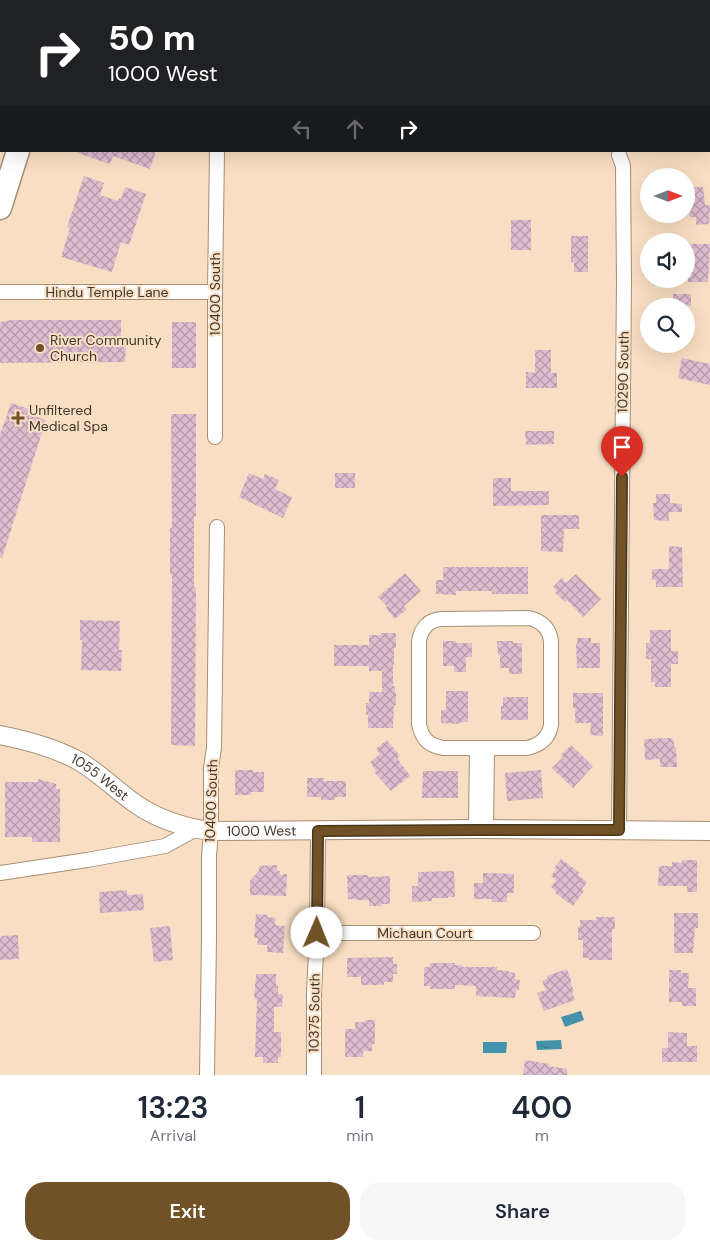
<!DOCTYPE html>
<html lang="en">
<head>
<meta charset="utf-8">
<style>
	body { margin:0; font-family:"DM Sans",sans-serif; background:#f6f6f7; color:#1f2937; height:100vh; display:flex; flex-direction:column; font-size:19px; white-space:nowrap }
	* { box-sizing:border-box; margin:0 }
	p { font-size:16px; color:#747a83 }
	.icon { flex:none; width:28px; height:28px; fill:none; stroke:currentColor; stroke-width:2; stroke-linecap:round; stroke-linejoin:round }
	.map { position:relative; height:1075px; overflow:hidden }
	.details { display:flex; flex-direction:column; background:#fff; flex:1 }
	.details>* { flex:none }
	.hud { position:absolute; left:0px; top:0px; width:710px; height:152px; box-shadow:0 5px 20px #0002; background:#202124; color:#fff; overflow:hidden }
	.needle { width:32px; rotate:90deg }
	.controls { position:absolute; left:640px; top:168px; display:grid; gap:10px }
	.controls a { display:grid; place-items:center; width:55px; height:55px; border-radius:50%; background:#fff; box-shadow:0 5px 20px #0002; font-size:25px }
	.pin { position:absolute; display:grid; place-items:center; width:42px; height:42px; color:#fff; margin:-51px -21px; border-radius:50% 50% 50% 0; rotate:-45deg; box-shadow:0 0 5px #0007 }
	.pin .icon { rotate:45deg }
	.me { position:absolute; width:55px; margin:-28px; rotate:1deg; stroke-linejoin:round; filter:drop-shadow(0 0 4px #0008) }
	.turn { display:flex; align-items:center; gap:18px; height:105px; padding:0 25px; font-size:22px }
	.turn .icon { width:65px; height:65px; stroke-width:2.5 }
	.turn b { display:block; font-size:35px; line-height:42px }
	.lanes { display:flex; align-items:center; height:48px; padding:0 25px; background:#0003; justify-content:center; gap:25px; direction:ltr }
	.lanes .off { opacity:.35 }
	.eta { display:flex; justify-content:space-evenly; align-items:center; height:85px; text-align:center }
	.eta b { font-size:30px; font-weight:600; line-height:35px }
	.cta { display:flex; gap:10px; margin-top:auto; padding:10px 25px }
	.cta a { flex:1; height:58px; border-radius:20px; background:#715227; color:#fff; font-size:20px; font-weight:600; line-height:58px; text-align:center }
	.cta a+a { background:#f6f6f7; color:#1f2937 }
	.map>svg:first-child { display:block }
</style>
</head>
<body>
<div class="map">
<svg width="710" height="1075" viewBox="0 0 710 1075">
	<defs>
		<pattern id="water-ripples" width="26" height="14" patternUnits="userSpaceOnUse" patternTransform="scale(1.25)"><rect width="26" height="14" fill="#4393ad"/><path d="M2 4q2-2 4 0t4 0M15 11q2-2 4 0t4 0" fill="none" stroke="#3a798d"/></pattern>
		<pattern id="building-cross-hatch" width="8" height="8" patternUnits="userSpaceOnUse" patternTransform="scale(1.25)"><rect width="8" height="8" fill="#dfbdd0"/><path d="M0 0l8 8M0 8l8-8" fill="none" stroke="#b69aa9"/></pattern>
	</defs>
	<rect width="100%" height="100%" fill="#f8dec3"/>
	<!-- water -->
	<g fill="url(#water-ripples)">
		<path d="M581 1011 584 1020 565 1027 561 1017Z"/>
		<path d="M561 1040 562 1049 537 1050 536 1041Z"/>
		<path d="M483 1042H507L506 1053H483Z"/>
	</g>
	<!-- building -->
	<g fill="url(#building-cross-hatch)">
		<path d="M78 151H156L150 169 113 156 110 164 78 153Z"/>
		<path d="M84 176 104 183 100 195 118 201 119 198 121 199 125 187 146 194 129 245 121 242 112 272 61 257 70 228 67 227Z"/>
		<path d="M686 187H703L705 205H710L709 224 696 225V217H689V211H686Z"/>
		<rect x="511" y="220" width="20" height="30"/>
		<path d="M571 236H588V272H574V262H571Z"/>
		<path d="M688 244H710L708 282H688Z"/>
		<rect x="673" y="294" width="18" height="12"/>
		<path d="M11 320H121V342L126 343 125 362 0 363V322Z"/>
		<rect x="172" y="322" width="24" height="46"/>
		<path d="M535 350H551V373H557V388H526V372L535 373Z"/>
		<path d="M682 358 710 364V385L678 378Z"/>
		<path d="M11 403 29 409 27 414 46 420 2 558 0 557V435Z"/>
		<path d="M171 414H196V516H194V587H196L195 746 171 745 172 574H170V528H172Z"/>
		<path d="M525 431H554V444L526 445Z"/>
		<path d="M249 473 263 479 265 474 279 480 275 489 292 497 283 518 239 497Z"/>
		<rect x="335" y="473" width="20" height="15"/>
		<path d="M493 478H511V491H549V505L493 506Z"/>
		<path d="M656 494H670V503L682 504V512H669V521L654 520 653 503H656Z"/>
		<path d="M541 515H579V529H564L563 552 541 551Z"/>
		<path d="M669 546 682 547 683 587H656V580H652V569H669Z"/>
		<path d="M443 567H528V594H492V591H456V595L436 594V580H443Z"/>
		<path d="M405 573 421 591 404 606 407 609 395 619 386 608 387 606 378 597Z"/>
		<path d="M576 574 601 599 583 617 567 600 565 602 555 593 557 592 553 587 562 578 566 583Z"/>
		<path d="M80 620 120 621 119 650H122L121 671 81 670 82 640H80Z"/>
		<path d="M650 630H671V651H678V664H671V687H655V682H651V659H646V643H650Z"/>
		<path d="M381 633H395L396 635V648H394V665H393V686H395V693H396V705H394L393 728H368V715H366V703H369V692H382V671H369V666H334V645H369V635H381Z"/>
		<path d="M577 638H591V643H600V668H577L576 644H577Z"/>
		<path d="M443 641H456V643H472V657H466V672H454V666H443Z"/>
		<path d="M497 641H513V643H522V674H509V668H500V655H498Z"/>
		<path d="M446 691H468V722H460V724L441 723V710H446Z"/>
		<path d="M573 693H603V736L590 735 591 723H575V708H573Z"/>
		<path d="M503 697H528V720H501V706H503Z"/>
		<path d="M671 738 672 740H674V747H676L677 767H660V759L645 760 644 739Z"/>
		<path d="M387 740 400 756 397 758 410 776 391 791 374 772 376 771 370 762 380 754 376 749Z"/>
		<path d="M571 745 593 766 573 788 552 768 563 757 561 755Z"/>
		<path d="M235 770H253V772H264V792H251V795H235Z"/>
		<path d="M541 770 543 798 507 801 505 773Z"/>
		<path d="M423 771H458V798H422Z"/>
		<path d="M307 778H324V781H346V797H335V800H321V797H307Z"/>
		<path d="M38 779 56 784V789H60V842H32V837H5V782H38Z"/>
		<path d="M561 859 580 873 578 875 587 882 582 889 584 891 573 906 555 893 556 891 551 887 556 880 551 876 556 869 554 868Z"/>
		<path d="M682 860H697V892H687V886H658L659 866H672V862L682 863Z"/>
		<path d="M277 865V871H280V875L287 874 286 896 250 895V881L259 871V866Z"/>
		<path d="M454 871 455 897H448V898H432V901L412 902V886H418V872Z"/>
		<path d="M483 873 514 874V893H507V902H492V899H474V883H483Z"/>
		<path d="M347 875H368V877L390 876V904H381L382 906H369V900H356V899H348Z"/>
		<path d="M127 890V895L143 894 144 910 100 913 99 892Z"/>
		<path d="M674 913H698V928H695L693 953H674Z"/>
		<path d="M256 914 268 915 267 917 276 918 275 925 285 926 283 953 267 952V945H257L258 938H254Z"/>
		<path d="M596 917H615V929H612V960H589V958H583V940H578V927H580V920H596Z"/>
		<path d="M170 926 173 960 154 962 150 928Z"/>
		<path d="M18 935 19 959 0 960V938H1V936Z"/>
		<path d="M393 957V964H397V974H393V982H384V985H361V977H347V958Z"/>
		<path d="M430 963H455L454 965H462V967H497V970L509 971V972L515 973V979L520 980 519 990H516L515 998 476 996V986L455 985V989H430V986H424V967H430Z"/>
		<path d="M567 969 571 980V984L574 991 572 992 575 1000 544 1011 537 993 546 990 542 981 548 978 547 976Z"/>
		<path d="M669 970H681V973H689L688 988H696V1006H682V1002H669Z"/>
		<path d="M256 974H276V986H278V994H283L282 1007H274V1032H281V1057H278V1063H263V1057H255L257 999H254Z"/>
		<path d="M365 1020H375V1044H372V1051H363V1057H345V1029H355V1022H365Z"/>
		<path d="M668 1032 687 1033V1046H697V1062H662V1048H668Z"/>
		<path d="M525 1060 549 1064V1066L567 1069V1075H523Z"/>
	</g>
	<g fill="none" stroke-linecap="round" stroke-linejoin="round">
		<!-- minor casing -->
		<g stroke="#a68e74" stroke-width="16">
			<g id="minor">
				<path d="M222 1V0"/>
				<path d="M619 155 623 166 624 281 619 830"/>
				<path d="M0 292H215"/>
				<path d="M215 437V292L217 151"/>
				<path d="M529 618C542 621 550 629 551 642V725C549 738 540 745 527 748H443C428 745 422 739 419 724V641C421 629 428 620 441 619Z"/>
				<path d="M476 829 477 748"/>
				<path d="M486 829 487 748"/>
				<path d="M0 873 87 860 165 846 196 829"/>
				<path d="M317 933H533"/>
				<path d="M207 1075 209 938V856L211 831V768L214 748 217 527"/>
				<path d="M314 1075V993L317 933 318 831"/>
			</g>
		</g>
		<!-- tertiary casing -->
		<g stroke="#a68e74" stroke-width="20">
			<g id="tertiary">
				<path id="s1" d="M0 735C26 740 53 747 77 760 101 773 119 794 142 808 163 821 187 828 211 831L476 829 710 831"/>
			</g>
		</g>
		<!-- primary casing -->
		<g stroke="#a68e74" stroke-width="25">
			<g id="primary">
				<path d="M43 1V0"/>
				<path d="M66 1 67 0"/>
				<path d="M0 137 1 133"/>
				<path d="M0 208 18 151"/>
			</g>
		</g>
		<!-- minor -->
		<use href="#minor" stroke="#fff" stroke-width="14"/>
		<!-- tertiary -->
		<use href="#tertiary" stroke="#fff" stroke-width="18"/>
		<!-- primary -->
		<use href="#primary" stroke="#fff" stroke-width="22"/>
	</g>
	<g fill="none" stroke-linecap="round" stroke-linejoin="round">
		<!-- route casing -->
		<g stroke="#493519" stroke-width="12">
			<path id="route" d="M317 933 318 831 476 830H619L622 477"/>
		</g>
		<!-- route -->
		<use href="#route" stroke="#715227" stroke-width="9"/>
	</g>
	<!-- markers -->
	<g fill="#715227" stroke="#f8dec3" stroke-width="2">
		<circle cx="40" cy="348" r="5"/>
		<path d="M15.5 410.5h5v5h5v5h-5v5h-5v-5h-5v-5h5z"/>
	</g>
	<g text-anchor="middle" stroke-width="4" stroke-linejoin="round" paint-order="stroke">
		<!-- street labels -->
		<g font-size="14" fill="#41372c" stroke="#f8dec3">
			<text x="107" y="297">Hindu Temple Lane</text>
			<text transform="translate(215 294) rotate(-90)" y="5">10400 South</text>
			<text transform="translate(623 372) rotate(-89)" y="5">10290 South</text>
			<text dy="5" stroke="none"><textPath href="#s1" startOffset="110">1055 West</textPath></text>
			<text transform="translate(211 801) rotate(-88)" y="5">10400 South</text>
			<text dy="5" stroke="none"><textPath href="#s1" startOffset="286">1000 West</textPath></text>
			<text x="425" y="938">Michaun Court</text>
			<text transform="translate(314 1013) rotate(-89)" y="5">10375 South</text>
		</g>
		<!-- poi labels -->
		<g font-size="14" fill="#41372c" stroke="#f8dec3" text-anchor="start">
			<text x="50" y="345">River Community<tspan x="50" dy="16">Church</tspan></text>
			<text x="29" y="415">Unfiltered<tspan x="29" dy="16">Medical Spa</tspan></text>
		</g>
	</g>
</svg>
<div class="controls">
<a><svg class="needle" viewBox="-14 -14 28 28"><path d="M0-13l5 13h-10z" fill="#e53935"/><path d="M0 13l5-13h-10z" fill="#747a83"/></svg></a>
<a><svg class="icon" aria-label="sound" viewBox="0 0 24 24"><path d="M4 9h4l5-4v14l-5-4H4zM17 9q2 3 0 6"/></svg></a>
<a><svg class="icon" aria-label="search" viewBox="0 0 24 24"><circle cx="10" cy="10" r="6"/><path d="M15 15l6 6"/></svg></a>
</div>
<div class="pin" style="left:622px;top:477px;background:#d93025"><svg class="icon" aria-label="arrive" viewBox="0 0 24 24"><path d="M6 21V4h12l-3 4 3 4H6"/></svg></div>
<svg class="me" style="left:317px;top:933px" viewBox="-20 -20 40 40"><circle r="19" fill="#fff"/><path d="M0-13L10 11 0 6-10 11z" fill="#715227"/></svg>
<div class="hud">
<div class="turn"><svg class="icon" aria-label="right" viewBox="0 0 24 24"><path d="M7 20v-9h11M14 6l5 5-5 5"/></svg><div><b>50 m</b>1000 West</div></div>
<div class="lanes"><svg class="icon off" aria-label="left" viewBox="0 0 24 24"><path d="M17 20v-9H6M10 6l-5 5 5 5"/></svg><svg class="icon off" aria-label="ahead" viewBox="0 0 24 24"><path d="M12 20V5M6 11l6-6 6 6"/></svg><svg class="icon" aria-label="right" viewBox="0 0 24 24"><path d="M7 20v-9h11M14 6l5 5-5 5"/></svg></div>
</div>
</div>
<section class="details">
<div class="eta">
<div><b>13:23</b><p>Arrival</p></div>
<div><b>1</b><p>min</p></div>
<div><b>400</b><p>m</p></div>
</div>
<div class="cta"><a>Exit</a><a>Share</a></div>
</section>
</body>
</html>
